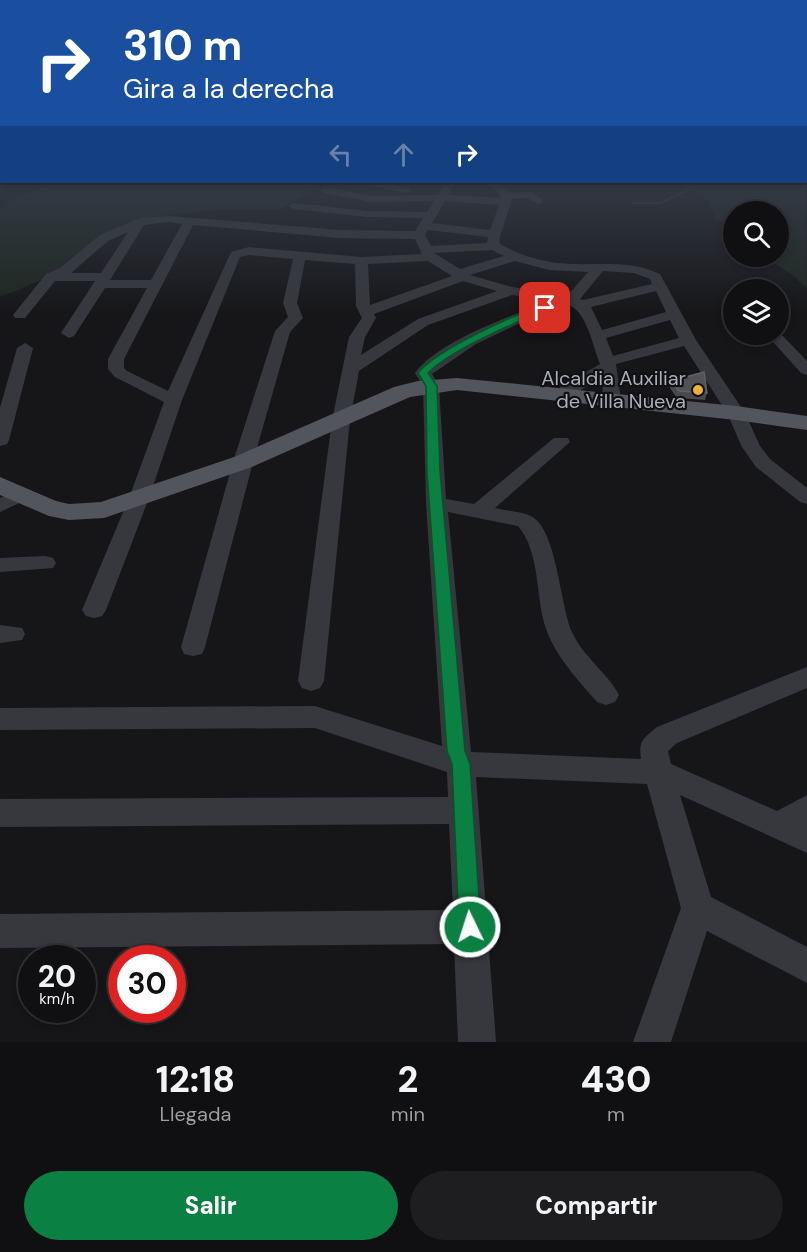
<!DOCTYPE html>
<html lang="es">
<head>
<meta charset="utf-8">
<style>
	body { margin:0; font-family:"DM Sans",sans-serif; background:#1e1e20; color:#f1f3f6; height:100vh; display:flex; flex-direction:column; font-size:22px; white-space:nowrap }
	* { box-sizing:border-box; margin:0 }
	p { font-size:20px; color:#9c9d9f }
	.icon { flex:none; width:33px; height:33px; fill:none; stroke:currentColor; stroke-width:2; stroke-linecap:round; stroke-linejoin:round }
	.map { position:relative; height:1042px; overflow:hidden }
	.drawer { display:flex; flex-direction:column; background:#101012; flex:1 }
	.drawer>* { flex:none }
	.guide { position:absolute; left:0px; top:0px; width:807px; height:183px; box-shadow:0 3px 9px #0003,0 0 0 2px #303032; background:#1a4fa0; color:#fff; overflow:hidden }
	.buttons { position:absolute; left:723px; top:201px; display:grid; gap:12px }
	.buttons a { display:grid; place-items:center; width:66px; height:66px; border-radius:50%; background:#101012; box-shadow:0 3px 9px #0003,0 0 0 2px #303032; font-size:30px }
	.speed { position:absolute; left:18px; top:945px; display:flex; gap:12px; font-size:30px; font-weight:700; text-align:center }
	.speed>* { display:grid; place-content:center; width:78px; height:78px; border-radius:50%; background:#101012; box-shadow:0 3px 9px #0003,0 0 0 2px #303032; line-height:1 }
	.speed small { font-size:15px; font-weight:400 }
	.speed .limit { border:9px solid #d22; background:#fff; color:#111 }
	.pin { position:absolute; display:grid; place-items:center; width:51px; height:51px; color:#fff; margin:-26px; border-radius:12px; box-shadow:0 3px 9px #0006 }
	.me { position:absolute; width:66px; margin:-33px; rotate:356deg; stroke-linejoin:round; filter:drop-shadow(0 0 4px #0008) }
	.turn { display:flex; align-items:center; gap:21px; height:126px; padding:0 24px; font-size:27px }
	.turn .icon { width:78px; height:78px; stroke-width:2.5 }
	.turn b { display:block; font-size:42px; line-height:51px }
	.lanes { display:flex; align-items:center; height:57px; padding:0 24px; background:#0003; justify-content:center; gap:30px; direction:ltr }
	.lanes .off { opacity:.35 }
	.eta { display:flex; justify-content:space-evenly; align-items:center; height:102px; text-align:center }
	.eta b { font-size:36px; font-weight:800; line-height:42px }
	.primary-button { display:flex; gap:12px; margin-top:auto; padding:12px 24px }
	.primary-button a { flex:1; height:69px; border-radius:36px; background:#0b8043; color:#fff; font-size:24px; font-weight:800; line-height:69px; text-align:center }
	.primary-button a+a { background:#1e1e20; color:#f1f3f6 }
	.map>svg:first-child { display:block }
</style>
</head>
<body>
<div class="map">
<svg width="807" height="1042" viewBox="0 0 807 1042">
	<rect width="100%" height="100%" fill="#161618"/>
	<!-- green -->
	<g fill="#1e261f">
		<path d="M806 169 807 289 794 276 764 257 778 256V212H734L733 226 715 220C707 185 689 187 657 182H806Z"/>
		<path d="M57 182H317L307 194 281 209H225L175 214 136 223 54 274 14 292 0 296V208L11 199Z"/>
	</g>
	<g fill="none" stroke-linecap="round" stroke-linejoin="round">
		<!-- stream -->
		<path stroke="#2c353c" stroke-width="2" d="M632 203H660L688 190 682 182"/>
		<!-- minor -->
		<g fill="#37383d" fill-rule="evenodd">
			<rect x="0" y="174" width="2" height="6"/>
			<path d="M361 182H380L411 188 412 190 407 193 366 185Z"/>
			<path d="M446 182H456L448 195 501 198 496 190 480 182C492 181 501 183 510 193L531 192 542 199V203L538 204 528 198 512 199 499 240 500 244C523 257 546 263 572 264 602 265 631 260 660 274L696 340 745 413 760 446 770 459 807 488V504L800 502 756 467 742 447 727 413 684 346 616 364 621 400 618 404H606L603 400 602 377 568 398H556L553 394 556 390 600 364C593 347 587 312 569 305L516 325 476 344 432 374 439 386 446 499 474 504 554 438H568L570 442 495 508C506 511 521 511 531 516 557 529 560 606 572 632 583 657 607 672 619 695L615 702 606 705 597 702C578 680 556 657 546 629 535 597 541 553 518 526L448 512 471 752 641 759C638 740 644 738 657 727L807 667V688L677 743 668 751 671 764 777 811 807 795V853L680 795 711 897 807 947V983L707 931 671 1042H633L681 908 647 784 476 777 496 1042H458L454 944 0 948V914L453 910 449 824 0 827V799L448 797 447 772 315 728 0 730V708L315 706 442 746 426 503 423 386 415 373C438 341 513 315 550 301L512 295 428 325 359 371 350 420 324 681 320 688 311 691 302 688 298 681 332 420 349 337 362 318 356 306 355 264 305 260 297 303 303 318 290 332 253 462 205 647 202 654 193 656 184 654 181 647 233 462 275 331 288 317 283 303 293 259 249 255 240 257 182 400 149 498 106 610 102 616 94 618 86 616 82 610 129 498 164 402 115 377 108 369V359L147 288H105L74 336 69 338 61 333 95 281H55L25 318H15L13 315 46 274 60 268 100 235 140 218 169 216 340 230 415 231 423 218 367 217 294 209 288 206 294 203 367 211 427 212 434 201 371 202 324 193 319 190 324 187 371 196 438 195ZM445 201 499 205 490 230 432 223ZM169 222 182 224 151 280H110L144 225ZM193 225 340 238 415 239 422 254 361 257 249 247 231 252 168 391 127 371 124 368V359ZM428 230 488 237 487 243 431 246 425 235ZM128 232 101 273H71L108 241ZM492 250 504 256 460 269 434 253ZM428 261 452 276 370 305 368 264ZM515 261 549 270 588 272 568 295 512 287 470 275ZM603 271 634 273 650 279 652 284 583 300 580 299ZM463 281 497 291 418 319 361 355 365 337 376 318 374 314ZM656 291 666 312 602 330 591 307ZM670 320 679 338 613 356 606 338Z"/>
			<path d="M778 331 807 361V375L801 373 766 334H778Z"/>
			<path d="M25 343 33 348 9 440 7 444 0 446V408L17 348Z"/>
			<path d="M23 488 30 490 33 494 30 498 0 512V498Z"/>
			<path d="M45 556 53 558 56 563 53 568 0 572V558Z"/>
			<path d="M0 625 22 628 25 634 22 640 0 643Z"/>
		</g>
		<!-- major -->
		<path fill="#53555c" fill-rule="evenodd" d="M457 378 736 406 807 416V430L736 420 457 390 410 397 252 467 104 518 69 520 49 516 0 495V477L56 501 69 504 101 502 234 457 394 387 418 381Z"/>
	</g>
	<!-- wall -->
	<path fill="#47494d" d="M671 381 707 393 705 400 677 398 670 388Z"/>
	<!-- building -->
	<path fill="#525359" stroke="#5f6168" stroke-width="1.5" d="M704 372 707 393 679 391 671 381Z"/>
	<!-- sky -->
	<linearGradient id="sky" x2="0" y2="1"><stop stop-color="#0c0c0d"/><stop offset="0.54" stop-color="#363c48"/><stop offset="1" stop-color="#363c48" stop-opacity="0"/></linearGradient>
	<rect width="807" height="315" fill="url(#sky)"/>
	<!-- route -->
	<path fill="#0b8043" stroke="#07532c" stroke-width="1.5" d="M545 305 548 306V310C516 322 450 350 428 373L437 386 440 471 465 751 470 764 481 927 478 935 470 938 462 935 459 927 452 764 447 751 427 471 426 386 418 373C436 350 515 314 545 305Z"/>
	<!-- markers -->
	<circle fill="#f2b134" stroke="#111113" stroke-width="2" cx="698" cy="390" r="6"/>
	<g text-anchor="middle" stroke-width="4.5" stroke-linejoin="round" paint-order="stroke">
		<!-- poi labels -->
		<g font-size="20" fill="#a8adb8" stroke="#111113" text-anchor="end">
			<text x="686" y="385">Alcaldia Auxiliar<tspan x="686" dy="23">de Villa Nueva</tspan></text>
		</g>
	</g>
</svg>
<div class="buttons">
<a><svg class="icon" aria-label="search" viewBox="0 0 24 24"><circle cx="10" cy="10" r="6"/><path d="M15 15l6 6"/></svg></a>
<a><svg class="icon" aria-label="layers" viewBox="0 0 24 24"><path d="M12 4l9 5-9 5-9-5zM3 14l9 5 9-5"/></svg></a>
</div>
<div class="speed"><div>20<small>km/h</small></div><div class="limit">30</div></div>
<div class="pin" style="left:545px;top:308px;background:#d93025"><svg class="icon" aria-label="arrive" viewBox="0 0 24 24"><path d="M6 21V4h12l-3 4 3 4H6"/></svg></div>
<svg class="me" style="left:470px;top:927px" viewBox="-20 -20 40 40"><circle r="17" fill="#0b8043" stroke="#fff" stroke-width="3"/><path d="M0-11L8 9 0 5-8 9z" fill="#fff"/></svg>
<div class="guide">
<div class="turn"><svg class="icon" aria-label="right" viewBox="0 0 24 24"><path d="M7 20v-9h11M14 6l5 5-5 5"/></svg><div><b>310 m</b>Gira a la derecha</div></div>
<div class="lanes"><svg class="icon off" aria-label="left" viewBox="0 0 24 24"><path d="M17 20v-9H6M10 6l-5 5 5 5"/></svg><svg class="icon off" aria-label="ahead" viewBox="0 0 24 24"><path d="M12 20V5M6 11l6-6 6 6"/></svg><svg class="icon" aria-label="right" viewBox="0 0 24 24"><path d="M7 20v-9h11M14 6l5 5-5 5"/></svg></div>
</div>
</div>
<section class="drawer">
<div class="eta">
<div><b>12:18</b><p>Llegada</p></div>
<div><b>2</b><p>min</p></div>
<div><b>430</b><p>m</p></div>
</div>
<div class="primary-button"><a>Salir</a><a>Compartir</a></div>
</section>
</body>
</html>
